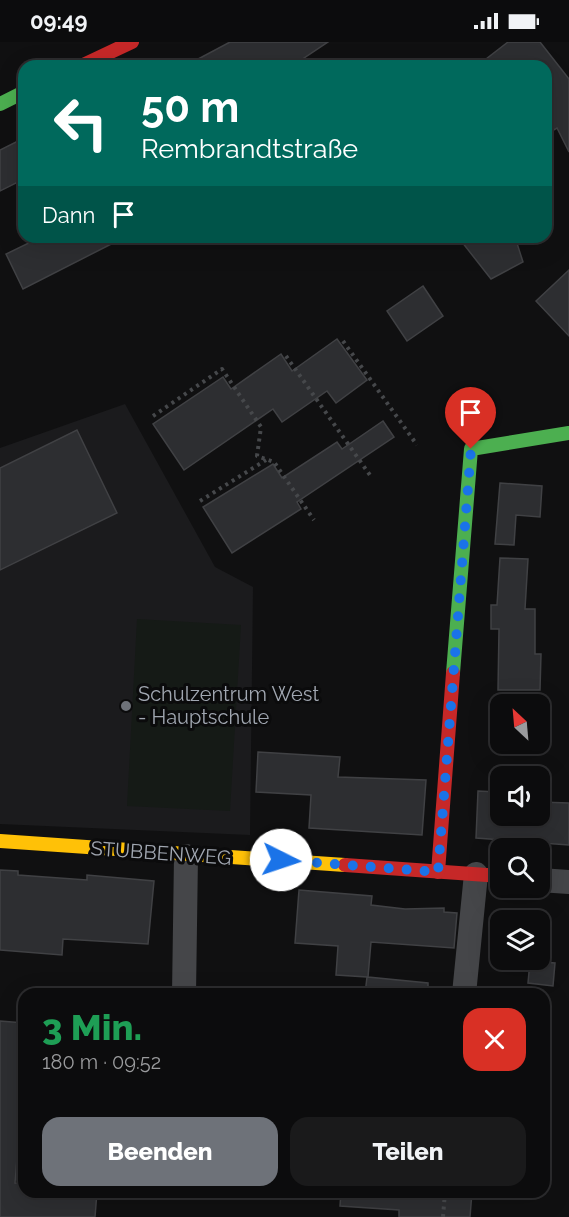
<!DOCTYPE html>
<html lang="de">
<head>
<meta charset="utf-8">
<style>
	body { margin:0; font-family:Raleway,sans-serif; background:#1a1a1b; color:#f1f3f6; height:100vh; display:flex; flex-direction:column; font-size:22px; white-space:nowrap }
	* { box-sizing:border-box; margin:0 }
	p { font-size:20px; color:#9a9b9d }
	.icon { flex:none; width:33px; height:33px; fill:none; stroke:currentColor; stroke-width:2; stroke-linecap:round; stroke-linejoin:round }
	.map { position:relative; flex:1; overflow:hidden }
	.panel { position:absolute; left:18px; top:946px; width:532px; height:210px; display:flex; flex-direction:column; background:#0c0c0d; border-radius:18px; box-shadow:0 6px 24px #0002,0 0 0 2px #2c2c2e }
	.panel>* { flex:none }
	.hud { position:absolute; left:18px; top:18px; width:534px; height:183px; border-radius:18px; box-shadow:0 6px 24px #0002,0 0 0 2px #2c2c2e; background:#00695c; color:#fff; overflow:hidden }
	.needle { width:39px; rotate:334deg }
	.tools { position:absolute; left:490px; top:652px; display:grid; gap:12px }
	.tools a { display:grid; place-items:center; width:60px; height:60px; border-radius:12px; background:#0c0c0d; box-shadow:0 6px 24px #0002,0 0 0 2px #2c2c2e; font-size:30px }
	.pin { position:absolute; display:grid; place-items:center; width:51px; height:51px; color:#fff; margin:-62px -26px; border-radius:50% 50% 50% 0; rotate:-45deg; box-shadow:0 0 6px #0007 }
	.pin .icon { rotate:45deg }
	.me { position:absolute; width:66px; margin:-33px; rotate:94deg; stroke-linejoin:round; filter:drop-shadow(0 0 4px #0008) }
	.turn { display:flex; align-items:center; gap:21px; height:126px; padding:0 24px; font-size:27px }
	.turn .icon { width:78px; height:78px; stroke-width:2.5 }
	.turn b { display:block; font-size:42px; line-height:51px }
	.then { display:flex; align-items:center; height:57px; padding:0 24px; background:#0003; gap:12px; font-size:22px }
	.round { display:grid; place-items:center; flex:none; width:63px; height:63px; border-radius:18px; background:#1a1a1b }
	.summary { display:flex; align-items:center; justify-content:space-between; height:102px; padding:0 24px }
	h1 { font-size:36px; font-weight:800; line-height:45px; color:#1e9e55 }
	.cta { display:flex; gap:12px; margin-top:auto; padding:12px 24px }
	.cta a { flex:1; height:69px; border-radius:18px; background:#6e7279; color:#fff; font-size:24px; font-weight:800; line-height:69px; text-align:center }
	.cta a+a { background:#1a1a1b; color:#f1f3f6 }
	.status { display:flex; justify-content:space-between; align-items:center; height:42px; padding:0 30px; background:#0c0c0d; direction:ltr }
	.status svg { height:16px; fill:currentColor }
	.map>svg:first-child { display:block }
</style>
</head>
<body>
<div class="status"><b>09:49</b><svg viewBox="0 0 49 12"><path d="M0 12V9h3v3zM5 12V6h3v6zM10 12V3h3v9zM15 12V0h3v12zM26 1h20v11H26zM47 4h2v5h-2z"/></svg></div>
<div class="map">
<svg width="569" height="1175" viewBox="0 0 569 1175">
	<rect width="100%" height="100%" fill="#101011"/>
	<!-- built -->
	<path fill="#1b1b1d" d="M125 362 215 525 253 545 250 793 0 782V406Z"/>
	<!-- green -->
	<path fill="#151a16" d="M137 577 241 583 230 769 127 764Z"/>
	<!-- building -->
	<g fill="#2d2e31" stroke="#404144" stroke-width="1.5">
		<path d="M230 0H328L292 24H185Z"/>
		<path d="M508 0H540L569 37V110L557 86 552 89 546 80V24H477Z"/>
		<path d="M24 96V137L0 149V108Z"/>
		<path d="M41 195H125L23 247 6 212Z"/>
		<path d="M458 195H515L523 220 491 237Z"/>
		<path d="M569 228V294L536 259Z"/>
		<path d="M423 244 443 274 407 299 387 269Z"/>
		<path d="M337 297 367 338 336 361 327 349 282 380 273 367 184 428 153 382 223 335 231 347 281 312 292 329Z"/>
		<path d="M383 379 394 395 297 460 301 467 232 511 203 465 273 422 282 436 337 400 342 407Z"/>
		<path d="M77 388 117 471 0 528V426Z"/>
		<path d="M500 441 542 444 540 475 516 473 514 503 495 502Z"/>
		<path d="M500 516 528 517 525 567H535V612H541L540 648H498L499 587H491V563H497Z"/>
		<path d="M258 710 340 715 338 735 426 738 422 793 309 786 311 753 256 750Z"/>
		<path d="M478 749 497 750 496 767H501V774H540V760L569 761V803L476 796Z"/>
		<path d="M0 828 18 829V833L87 838V833L154 839 148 902 63 897 62 913 0 908Z"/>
		<path d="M299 848 372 854 371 863 405 867 444 866V870L457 871 454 906 371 900 368 935 428 941V952H365L367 935 336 933 338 904 295 901Z"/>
		<path d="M530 919 555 921 553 944 528 941Z"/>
		<path d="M0 979 24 981 22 1056 15 1141 24 1142V1150H97L95 1175H0Z"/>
		<path d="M341 1150H472L470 1175H399V1168L340 1164Z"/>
	</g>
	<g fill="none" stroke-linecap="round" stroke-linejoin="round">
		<!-- path -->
		<g stroke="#46484b" stroke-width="4" stroke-dasharray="3 4.5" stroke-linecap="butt">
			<path d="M343 299 417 403"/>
			<path d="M286 314 372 436"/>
			<path d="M153 374 222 327 261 385 257 414 274 420 314 478"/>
			<path d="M200 459 266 418"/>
			<path d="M443 1175 445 1150"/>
		</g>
		<!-- street -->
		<g stroke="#454649" stroke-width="24">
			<path d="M540 838 569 840"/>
			<path d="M184 952 186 814"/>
			<path d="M464 952 476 832"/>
		</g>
		<!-- fast -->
		<g stroke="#4caf50" stroke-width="14">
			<path d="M0 62 24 50"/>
			<path d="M453 631 471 407 569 391"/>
		</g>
		<!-- slow -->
		<path stroke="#ffc107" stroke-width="14" d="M0 799 345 823"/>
		<!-- jam -->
		<g stroke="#c62828" stroke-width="14">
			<path d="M81 24 132 0"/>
			<path d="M345 823 501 834"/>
			<path d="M438 830 453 631"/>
		</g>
	</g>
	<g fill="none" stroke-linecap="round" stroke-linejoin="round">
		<!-- route -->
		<path stroke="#1a73e8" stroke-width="10" stroke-dasharray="0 18" d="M281 818 438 830 471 407"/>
	</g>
	<!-- markers -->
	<circle fill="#6e7279" stroke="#0b0b0c" stroke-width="2" cx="126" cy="664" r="6"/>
	<g text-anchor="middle" stroke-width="6" stroke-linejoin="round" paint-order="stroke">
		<!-- poi labels -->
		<g font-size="20" fill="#a1a7b1" stroke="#0b0b0c" text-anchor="start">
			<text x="138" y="659">Schulzentrum West<tspan x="138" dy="23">- Hauptschule</tspan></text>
		</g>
		<!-- street labels -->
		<g font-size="20" fill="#a1a7b1" stroke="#0b0b0c">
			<text transform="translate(161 811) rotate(4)" y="7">STUBBENWEG</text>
		</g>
	</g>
</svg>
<div class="tools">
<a><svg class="needle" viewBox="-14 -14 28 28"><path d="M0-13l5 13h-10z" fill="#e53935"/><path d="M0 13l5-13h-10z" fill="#9a9b9d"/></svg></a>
<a><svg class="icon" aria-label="sound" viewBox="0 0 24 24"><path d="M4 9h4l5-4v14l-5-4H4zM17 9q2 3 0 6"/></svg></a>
<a><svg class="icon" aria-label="search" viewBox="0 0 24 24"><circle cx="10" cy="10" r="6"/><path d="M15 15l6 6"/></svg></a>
<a><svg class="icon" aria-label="layers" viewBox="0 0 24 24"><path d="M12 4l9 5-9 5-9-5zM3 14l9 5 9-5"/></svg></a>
</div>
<div class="pin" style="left:471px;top:407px;background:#d93025"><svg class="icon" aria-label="arrive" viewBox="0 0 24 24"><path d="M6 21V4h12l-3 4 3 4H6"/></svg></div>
<svg class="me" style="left:281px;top:818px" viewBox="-20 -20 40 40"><circle r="19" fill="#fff"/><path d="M0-13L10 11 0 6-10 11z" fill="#1a73e8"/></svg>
<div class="hud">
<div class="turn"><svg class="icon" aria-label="left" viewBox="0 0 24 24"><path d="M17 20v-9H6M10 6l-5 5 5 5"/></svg><div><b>50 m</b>Rembrandtstraße</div></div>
<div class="then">Dann<svg class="icon" aria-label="arrive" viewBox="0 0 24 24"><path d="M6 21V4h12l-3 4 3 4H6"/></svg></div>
</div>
<section class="panel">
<div class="summary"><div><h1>3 Min.</h1><p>180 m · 09:52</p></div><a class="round" style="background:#d93025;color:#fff"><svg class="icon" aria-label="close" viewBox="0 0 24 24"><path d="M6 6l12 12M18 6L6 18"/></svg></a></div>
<div class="cta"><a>Beenden</a><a>Teilen</a></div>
</section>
</div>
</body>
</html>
